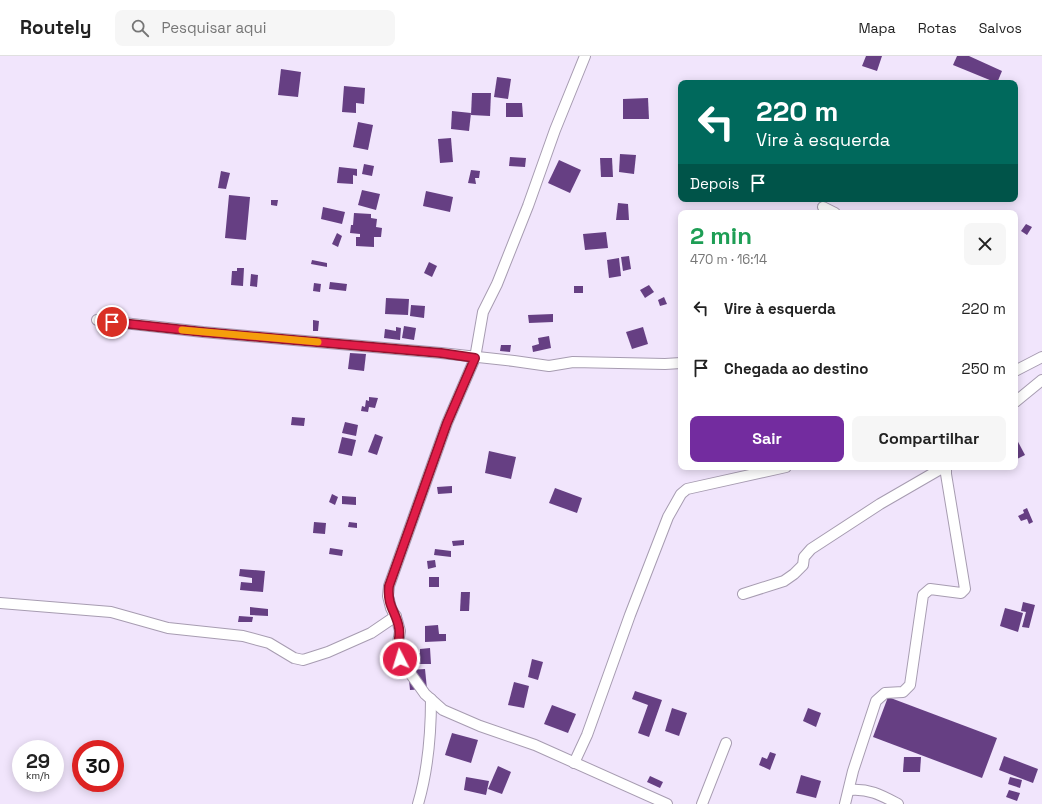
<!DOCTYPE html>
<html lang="pt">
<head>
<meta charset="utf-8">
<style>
	body { margin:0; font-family:"Space Grotesk",sans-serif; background:#f6f6f6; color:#222; height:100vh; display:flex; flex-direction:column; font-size:15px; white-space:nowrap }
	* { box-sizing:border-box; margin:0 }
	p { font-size:13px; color:#767676 }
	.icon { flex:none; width:22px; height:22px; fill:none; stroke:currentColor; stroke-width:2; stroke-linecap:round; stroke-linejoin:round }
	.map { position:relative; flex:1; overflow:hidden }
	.details { position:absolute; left:678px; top:154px; width:340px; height:260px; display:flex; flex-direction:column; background:#fff; border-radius:8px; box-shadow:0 2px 10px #0003 }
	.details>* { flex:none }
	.guide { position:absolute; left:678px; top:24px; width:340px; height:122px; border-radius:8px; box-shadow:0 2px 10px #0003; background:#00695c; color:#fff; overflow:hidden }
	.speed { position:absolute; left:12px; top:684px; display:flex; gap:8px; font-size:20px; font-weight:700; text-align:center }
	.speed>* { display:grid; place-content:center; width:52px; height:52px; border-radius:50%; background:#fff; box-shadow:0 2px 10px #0003; line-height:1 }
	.speed small { font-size:10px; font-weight:400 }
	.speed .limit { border:6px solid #d22; background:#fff; color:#111 }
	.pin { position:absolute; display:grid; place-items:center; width:34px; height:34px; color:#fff; margin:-17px; border:2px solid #fff; border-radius:50%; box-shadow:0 1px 4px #0007 }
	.me { position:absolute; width:44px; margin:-22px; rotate:355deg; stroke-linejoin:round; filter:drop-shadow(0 0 3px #0008) }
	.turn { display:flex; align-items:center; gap:14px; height:84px; padding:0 12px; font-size:18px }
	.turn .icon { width:52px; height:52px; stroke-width:2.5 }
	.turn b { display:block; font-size:28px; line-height:34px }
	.then { display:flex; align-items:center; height:38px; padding:0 12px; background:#0003; gap:8px; font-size:15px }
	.round { display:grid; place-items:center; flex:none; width:42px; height:42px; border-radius:8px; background:#f6f6f6 }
	.overview { display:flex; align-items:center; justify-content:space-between; height:68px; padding:0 12px }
	h1 { font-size:24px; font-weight:700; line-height:30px; color:#1e9e55 }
	.cta { display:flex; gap:8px; margin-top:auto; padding:8px 12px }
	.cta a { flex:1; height:46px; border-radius:8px; background:#732c9f; color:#fff; font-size:16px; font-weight:700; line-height:46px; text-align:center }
	.cta a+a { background:#f6f6f6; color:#222 }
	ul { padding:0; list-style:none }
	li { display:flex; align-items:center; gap:12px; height:60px; padding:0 12px }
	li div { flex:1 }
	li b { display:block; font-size:15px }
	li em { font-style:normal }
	header { display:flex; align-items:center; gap:24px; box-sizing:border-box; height:56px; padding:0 20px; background:#fff; border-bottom:1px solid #e0e0e0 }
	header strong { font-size:19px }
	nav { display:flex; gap:22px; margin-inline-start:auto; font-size:14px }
	.search { width:280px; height:36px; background:#f6f6f6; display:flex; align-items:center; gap:10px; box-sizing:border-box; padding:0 14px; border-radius:8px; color:#767676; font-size:15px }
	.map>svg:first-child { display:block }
</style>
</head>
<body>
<header>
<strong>Routely</strong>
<div class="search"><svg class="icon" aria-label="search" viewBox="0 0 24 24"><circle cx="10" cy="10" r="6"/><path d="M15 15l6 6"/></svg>Pesquisar aqui</div>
<nav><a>Mapa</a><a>Rotas</a><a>Salvos</a></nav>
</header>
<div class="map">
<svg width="1042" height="748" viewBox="0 0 1042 748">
	<rect width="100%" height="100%" fill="#f1e5fc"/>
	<!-- building -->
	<g fill="#663f83">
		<path d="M866 0H882L877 15 862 10Z"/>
		<path d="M957 0H969L1002 15 997 27 953 9Z"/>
		<path d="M281 13 301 16 298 41 278 39Z"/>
		<path d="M497 21 511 23 508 43 494 41Z"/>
		<path d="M344 30 365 32 364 48 356 47V57L342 56Z"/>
		<path d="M472 37H491L490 60 471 59Z"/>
		<path d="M648 42 649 63H623V43Z"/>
		<path d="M506 47H522L523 61H506Z"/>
		<path d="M452 55 471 57 469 75 451 73Z"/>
		<path d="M358 66 373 69 368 94 353 91Z"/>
		<path d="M451 82 453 106 440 107 438 83Z"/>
		<path d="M620 98 636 99 634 118 619 116Z"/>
		<path d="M510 101 526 102 525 111 509 110Z"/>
		<path d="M600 102H612L613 121H601Z"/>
		<path d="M559 104 581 114 570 137 548 127Z"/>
		<path d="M364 108 374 110 372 120 362 118Z"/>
		<path d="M339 111 357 113V120L353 119V128L337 127Z"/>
		<path d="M471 114 480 115 479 122H475L476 128 468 127Z"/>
		<path d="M221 115 230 117 226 133 218 132Z"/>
		<path d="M362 134 380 138 376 154 358 149Z"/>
		<path d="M426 135 453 141 450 156 423 150Z"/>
		<path d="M229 139 250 141 246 184 225 182Z"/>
		<path d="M271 144H278L277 150 271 149Z"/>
		<path d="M618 147 628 148 629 164H616Z"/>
		<path d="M323 151 345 156 342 168 321 163Z"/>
		<path d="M354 157 371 158V162L377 163 376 171 382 172 381 181H374V191L356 190V181H360V178L350 177 351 169H353Z"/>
		<path d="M1026 168 1032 171 1027 179 1021 175Z"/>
		<path d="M606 176 608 192 585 194 583 178Z"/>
		<path d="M337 177 342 180 338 191 332 188Z"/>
		<path d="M629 200 631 213 623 215 621 201Z"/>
		<path d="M619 202 621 220 609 222 607 204Z"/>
		<path d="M312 204 327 207V211L311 208Z"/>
		<path d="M429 206 437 210 432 221 424 217Z"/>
		<path d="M237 212H244L243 230 231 229 232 215H237Z"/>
		<path d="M251 218 258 219 257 231 250 230Z"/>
		<path d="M330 226 347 228 346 235 329 233Z"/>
		<path d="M314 227 321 228 320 236 313 235Z"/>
		<path d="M649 229 654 236 645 242 640 234Z"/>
		<rect x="574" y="230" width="9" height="7"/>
		<path d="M664 241 667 248 660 250 658 244Z"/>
		<path d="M386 242 409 243 408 259 385 258Z"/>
		<path d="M411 249 425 250 424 262 410 260Z"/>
		<path d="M553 258V266L529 267 528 259Z"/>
		<path d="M313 264 319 265 318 275H313Z"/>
		<path d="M404 270 416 272 414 284 402 282Z"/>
		<path d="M396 271 401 272 400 284 384 282 385 273 396 275Z"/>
		<path d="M643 271 648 288 632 293 626 276Z"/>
		<path d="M549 280 551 292 533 296 532 290 539 288 538 282Z"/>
		<path d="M501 289H511L510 296 500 295Z"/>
		<path d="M350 297 366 298 364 315 348 313Z"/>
		<path d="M369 341 378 342 375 352 369 351 368 356 361 355 362 350 365 351 366 344 369 345Z"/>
		<path d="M292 361 305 362 304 370 291 369Z"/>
		<path d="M345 366 358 369 356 380 342 377Z"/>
		<path d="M375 378 383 381 377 399 368 396Z"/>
		<path d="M1015 380 1025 399 1015 404Z"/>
		<path d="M342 381 356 384 352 400 338 397Z"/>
		<path d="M489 395 516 401 511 423 485 417Z"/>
		<path d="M452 430V437L438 438 437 431Z"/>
		<path d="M555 432 582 442 577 457 549 447Z"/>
		<path d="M332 438 338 441 335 449 329 446Z"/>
		<path d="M342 440 356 441V449L342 448Z"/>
		<path d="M1027 452 1033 466 1029 468 1027 463 1021 465 1018 460 1024 457 1023 454Z"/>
		<path d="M314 466 326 467 325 478 313 477Z"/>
		<path d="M349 466 357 467V472L348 471Z"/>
		<path d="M464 484V489L453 490 452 485Z"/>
		<path d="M330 492 343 494 342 500 329 498Z"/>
		<path d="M435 493 451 495V501L434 499Z"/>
		<path d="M435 504 436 511 428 513 427 505Z"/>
		<path d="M240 513 265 515 263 536 240 534 241 526 252 527V522L239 520Z"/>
		<rect x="429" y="521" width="10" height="10"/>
		<path d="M461 536H470L469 555H460Z"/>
		<path d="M1023 546 1035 549 1029 572 1022 571 1026 556 1021 555Z"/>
		<path d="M250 551 268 553V560L250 559Z"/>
		<path d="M1005 552 1023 557 1018 576 1000 570Z"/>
		<path d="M239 560 253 561 252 566H238Z"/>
		<path d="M438 569 439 578H446V585L425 586V570Z"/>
		<path d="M430 592 431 608H415V597H420V593Z"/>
		<path d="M532 603 543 606 538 624 528 621Z"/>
		<path d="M425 613 427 633 410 634 408 614Z"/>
		<path d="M514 626 529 630 524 652 508 649Z"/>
		<path d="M635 635 662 644 649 681 638 677 648 649 632 643Z"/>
		<path d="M888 641 997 682 982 722 873 681Z"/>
		<path d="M552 649 576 658 568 677 544 668Z"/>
		<path d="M672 652 687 657 679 680 665 675Z"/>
		<path d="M808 652 821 657 816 671 803 665Z"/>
		<path d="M452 677 478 684 471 707 445 699Z"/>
		<path d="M770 696 776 698 770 714 759 709 762 701 767 703Z"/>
		<path d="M1004 700 1038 713 1033 727 999 714Z"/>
		<path d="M904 701H921L920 716H903Z"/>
		<path d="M498 710 511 716 502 738 488 733Z"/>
		<path d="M801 719 821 725 816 742 796 737Z"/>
		<path d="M650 720 663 726 660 732 647 726Z"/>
		<path d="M466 721 489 725 486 739 464 734Z"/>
		<path d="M1010 721 1022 724 1020 732 1008 728Z"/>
		<path d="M1009 734 1020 737 1017 745 1006 741Z"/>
	</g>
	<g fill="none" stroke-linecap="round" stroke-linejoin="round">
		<!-- minor casing -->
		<g stroke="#a79cb1" stroke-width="12">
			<g id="minor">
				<path d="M585 0 555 74 528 150 497 228 483 256 475 302 447 367 389 530 388 540 391 552 397 564 400 575 397 593 400 603 425 638 443 654 480 670 535 689 667 748"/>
				<path d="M823 151 835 157"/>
				<path d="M97 264 203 276 441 297 514 305 549 310 573 306 665 308 681 307"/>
				<path d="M1015 315 1042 301"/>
				<path d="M1015 346 1042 324"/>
				<path d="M743 538 784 525 794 518 803 509 804 501 811 493 880 448 944 411"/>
				<path d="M0 547 111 556 168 572 243 580 269 587 294 602 303 604 328 596 371 577 396 560"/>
				<path d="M574 707 587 679 630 559 668 461 681 438 687 433 786 411"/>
				<path d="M849 734C868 732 881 739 898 748"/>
				<path d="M418 748C428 714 431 679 431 643"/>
				<path d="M702 748 726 687"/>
				<path d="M845 748 853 715 876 645 885 637 903 636 910 629 923 539 930 533 961 537 965 533 946 418V411"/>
			</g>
		</g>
		<!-- minor -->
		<use href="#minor" stroke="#fff" stroke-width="10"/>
	</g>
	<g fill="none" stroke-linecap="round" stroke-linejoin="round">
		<!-- route casing -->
		<g stroke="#92132f" stroke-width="10">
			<path id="route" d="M112 266 203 276 441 297 475 302 447 367 389 530C387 551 396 555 399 572 401 584 395 588 400 603"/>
		</g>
		<!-- route -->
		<use href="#route" stroke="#e11d48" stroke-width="7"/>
		<!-- slow -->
		<path stroke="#f59e0b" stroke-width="7" d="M182 274 318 286"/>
	</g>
</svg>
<div class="speed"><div>29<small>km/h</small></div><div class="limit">30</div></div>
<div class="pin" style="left:112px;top:266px;background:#d93025"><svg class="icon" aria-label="arrive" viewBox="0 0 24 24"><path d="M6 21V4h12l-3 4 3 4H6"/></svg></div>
<svg class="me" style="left:400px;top:603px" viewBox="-20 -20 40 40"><circle r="17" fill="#e11d48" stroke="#fff" stroke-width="3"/><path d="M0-11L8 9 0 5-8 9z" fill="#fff"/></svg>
<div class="guide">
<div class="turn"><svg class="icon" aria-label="left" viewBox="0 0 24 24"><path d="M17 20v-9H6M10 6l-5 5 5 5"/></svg><div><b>220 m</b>Vire à esquerda</div></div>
<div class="then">Depois<svg class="icon" aria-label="arrive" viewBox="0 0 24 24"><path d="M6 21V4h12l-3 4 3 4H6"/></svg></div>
</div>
<section class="details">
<div class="overview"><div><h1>2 min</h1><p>470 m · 16:14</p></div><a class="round"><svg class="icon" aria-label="close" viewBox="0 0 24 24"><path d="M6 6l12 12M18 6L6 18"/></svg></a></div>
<ul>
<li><svg class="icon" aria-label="left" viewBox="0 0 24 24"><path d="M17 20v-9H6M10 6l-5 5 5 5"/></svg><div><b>Vire à esquerda</b></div><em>220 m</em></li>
<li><svg class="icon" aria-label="arrive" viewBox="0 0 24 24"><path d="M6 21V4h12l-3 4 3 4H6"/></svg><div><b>Chegada ao destino</b></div><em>250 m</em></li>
</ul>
<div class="cta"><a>Sair</a><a>Compartilhar</a></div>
</section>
</div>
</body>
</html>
